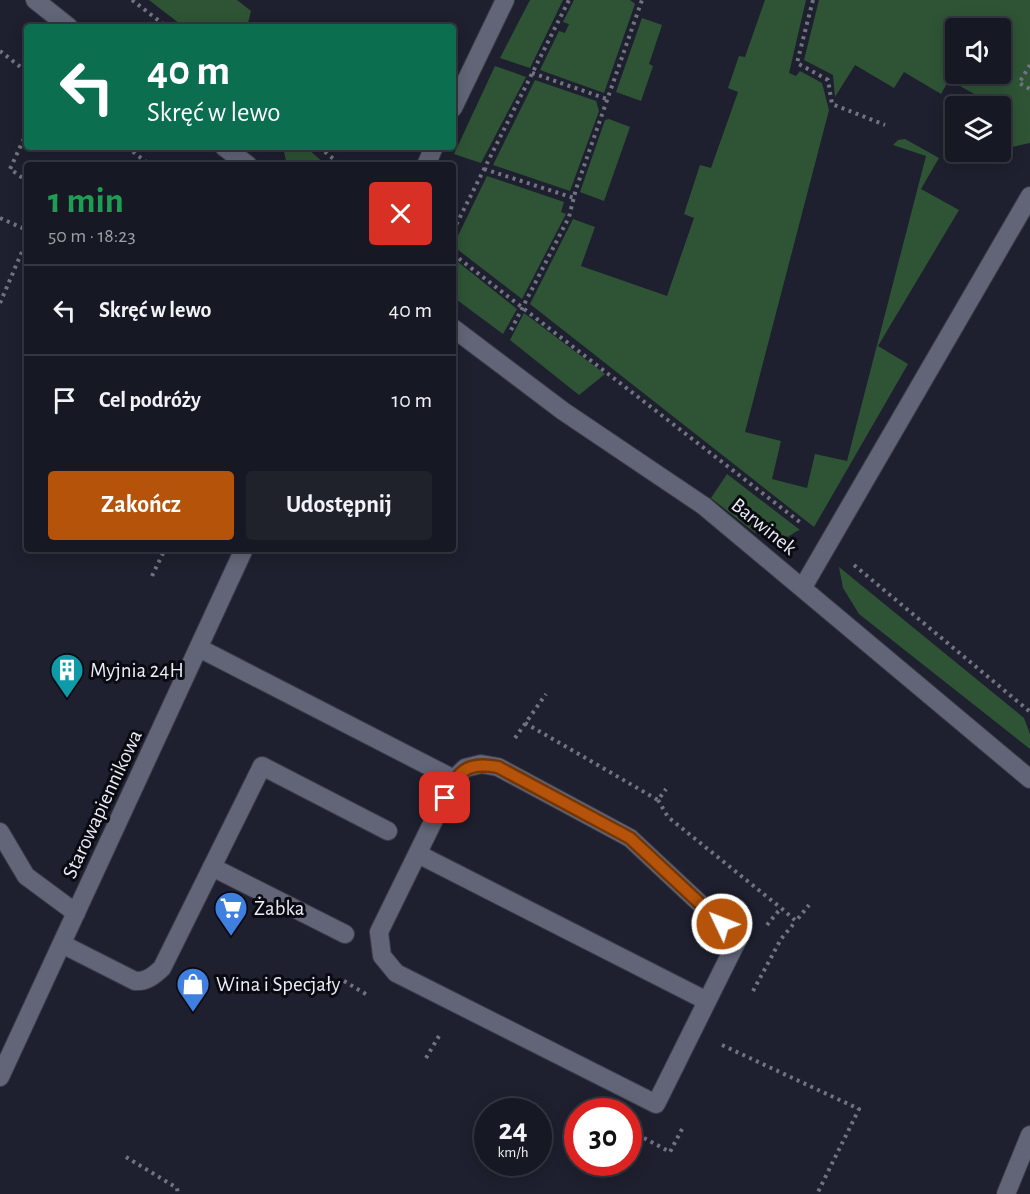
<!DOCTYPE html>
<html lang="pl">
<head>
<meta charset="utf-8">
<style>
	body { margin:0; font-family:"Alegreya Sans",sans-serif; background:#1f212b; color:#f1f3f6; height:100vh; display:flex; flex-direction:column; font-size:22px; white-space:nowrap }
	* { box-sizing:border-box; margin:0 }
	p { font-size:20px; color:#9ea0a6 }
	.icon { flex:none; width:33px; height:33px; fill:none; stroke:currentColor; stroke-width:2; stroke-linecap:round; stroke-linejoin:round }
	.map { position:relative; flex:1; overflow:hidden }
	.side { position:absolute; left:24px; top:162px; width:432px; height:390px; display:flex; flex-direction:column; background:#161823; border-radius:6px; box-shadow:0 3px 15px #0003,0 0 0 2px #353741 }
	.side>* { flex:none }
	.top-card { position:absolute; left:24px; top:24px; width:432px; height:126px; border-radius:6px; box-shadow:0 3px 15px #0003,0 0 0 2px #353741; background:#0b6e4f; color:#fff; overflow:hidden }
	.controls { position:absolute; left:945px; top:18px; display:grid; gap:12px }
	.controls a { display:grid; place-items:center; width:66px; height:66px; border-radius:6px; background:#161823; box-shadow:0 3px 15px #0003,0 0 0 2px #353741; font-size:30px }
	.speed { position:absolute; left:474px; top:1098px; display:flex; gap:12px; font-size:30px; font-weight:700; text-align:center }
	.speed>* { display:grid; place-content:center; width:78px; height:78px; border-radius:50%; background:#161823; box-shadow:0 3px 15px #0003,0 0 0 2px #353741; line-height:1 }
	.speed small { font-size:15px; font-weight:400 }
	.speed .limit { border:9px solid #d22; background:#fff; color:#111 }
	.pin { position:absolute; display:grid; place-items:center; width:51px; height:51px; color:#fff; margin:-26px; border-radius:12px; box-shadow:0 3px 9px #0006 }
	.me { position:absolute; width:66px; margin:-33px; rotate:313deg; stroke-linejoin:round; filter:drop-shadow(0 0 4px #0008) }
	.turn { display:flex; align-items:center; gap:21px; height:126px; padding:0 24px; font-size:27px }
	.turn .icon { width:78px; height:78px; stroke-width:2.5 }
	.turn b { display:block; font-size:42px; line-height:51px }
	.round { display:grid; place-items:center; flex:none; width:63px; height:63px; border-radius:6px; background:#1f212b }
	.overview { display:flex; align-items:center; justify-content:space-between; height:102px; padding:0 24px }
	h1 { font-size:36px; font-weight:600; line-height:45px; color:#1e9e55 }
	.action { display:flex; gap:12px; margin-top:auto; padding:12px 24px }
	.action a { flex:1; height:69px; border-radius:6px; background:#b45309; color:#fff; font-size:24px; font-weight:600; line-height:69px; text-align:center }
	.action a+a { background:#1f212b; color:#f1f3f6 }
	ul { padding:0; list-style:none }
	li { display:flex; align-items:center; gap:18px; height:90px; padding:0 24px; border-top:2px solid #353741 }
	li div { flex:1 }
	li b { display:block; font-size:22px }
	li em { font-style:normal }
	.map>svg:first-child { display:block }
</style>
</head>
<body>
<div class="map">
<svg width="1030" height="1194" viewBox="0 0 1030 1194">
	<rect width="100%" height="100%" fill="#1e202f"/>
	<!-- green -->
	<g fill="#2e5435" fill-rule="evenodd">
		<path d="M149 0H237L251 11 247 27H184Z"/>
		<path d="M530 0H563L530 68 500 58Z"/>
		<path d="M574 0H630L635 4 604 93 540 70 559 31 565 33 569 24 563 22Z"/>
		<path d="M765 0H806L789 73 796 76 800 71 822 83 829 110 745 432 781 441 772 479 807 488 815 454 847 461 926 156 893 145 898 140 905 139 939 158 921 189 959 210 878 346 908 364 814 527 530 304 573 219 595 227 581 266 667 296 694 218 684 214 700 165 711 168 738 92 728 88 739 56 745 57Z"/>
		<path d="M819 0H1030V143L1003 149 1001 148 1000 106H996L949 80 941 94 904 72 894 88 855 65 835 97 833 75 804 60ZM956 28H1000V74H956Z"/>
		<path d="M642 18 662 25 649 64 653 66 641 101 616 92Z"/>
		<path d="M495 66 526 77 481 163 454 154Z"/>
		<path d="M535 80 596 101 599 111 570 191 493 165Z"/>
		<path d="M609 119 630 127 604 201 580 192 605 120Z"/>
		<path d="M283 147H306L326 165H287Z"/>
		<path d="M487 176 564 202 561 212 566 214 522 299 453 246Z"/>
		<path d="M453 258 517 309 503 334 453 297Z"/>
		<path d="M524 313 605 374 579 395 510 340Z"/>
		<path d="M727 474 800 530C795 531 792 535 787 537 777 540 763 538 754 532L711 498Z"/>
		<path d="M839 567 1024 718 1030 734V749L859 614 843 588Z"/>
	</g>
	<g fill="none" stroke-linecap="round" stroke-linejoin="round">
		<!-- service casing -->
		<g stroke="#3a3c48" stroke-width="20">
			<g id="service">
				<path d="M803 587 1030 196"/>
				<path d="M0 832 26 876 76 913"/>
				<path d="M212 867 345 934"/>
				<path d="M62 944 135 981C147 982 154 975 162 968L262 766 388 831"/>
			</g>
		</g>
		<!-- minor casing -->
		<g stroke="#3a3c48" stroke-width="20">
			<g id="minor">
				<path d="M35 0 69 27"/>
				<path d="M453 108 505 0"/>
				<path d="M224 147 248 165"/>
				<path d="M426 165 434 147"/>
				<path d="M453 328 563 411 704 506 1030 779"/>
				<path d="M199 648 454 779"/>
				<path d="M481 764 498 767 630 838 738 939 656 1104 396 973 382 956 379 932 454 779 465 768Z"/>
				<path d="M418 854 707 1001"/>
				<path d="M0 1077 244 549"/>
				<path d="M1006 1194 1030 1135"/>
			</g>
		</g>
		<!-- path -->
		<g stroke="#717380" stroke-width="4" stroke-dasharray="3 4.5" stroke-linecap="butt">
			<path d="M132 0 167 27"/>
			<path d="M813 0 797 63 828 80 832 104 885 125"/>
			<path d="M0 51 27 72"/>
			<path d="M1030 65 1019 83 1030 89"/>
			<path d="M532 73 607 99"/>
			<path d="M27 132 10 169 27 181"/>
			<path d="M127 147 150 165"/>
			<path d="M319 147 341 165"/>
			<path d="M484 169 574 198"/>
			<path d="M0 218 27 230"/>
			<path d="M453 231 569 0"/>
			<path d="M453 254 801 523"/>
			<path d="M0 303 27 240"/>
			<path d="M511 330 569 217 576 189 642 0"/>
			<path d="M854 565 1029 711"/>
			<path d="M152 576 165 549"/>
			<path d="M525 723 658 800 666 789"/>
			<path d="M515 738 546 694"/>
			<path d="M658 800 668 817 781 908"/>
			<path d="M767 925 781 908 796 921 809 905"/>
			<path d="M344 981 369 996"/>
			<path d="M753 991 781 939 796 921"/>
			<path d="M722 1045 859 1109 817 1194"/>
			<path d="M426 1058 439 1036"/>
			<path d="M568 1130 580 1104"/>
			<path d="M644 1138 670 1152 682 1129"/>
			<path d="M126 1157 177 1188 178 1194"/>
		</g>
		<!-- service -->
		<use href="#service" stroke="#626577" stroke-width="18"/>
		<!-- minor -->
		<use href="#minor" stroke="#626577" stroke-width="18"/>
	</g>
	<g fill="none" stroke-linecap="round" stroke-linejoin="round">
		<!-- route casing -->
		<g stroke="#753606" stroke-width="15">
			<path id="route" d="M445 798C459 771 466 761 498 767L630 838 722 924"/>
		</g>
		<!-- route -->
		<use href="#route" stroke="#b45309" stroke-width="10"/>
	</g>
	<!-- icons -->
	<defs>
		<g id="building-pin" transform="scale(1.725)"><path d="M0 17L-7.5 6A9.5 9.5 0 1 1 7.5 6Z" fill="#0f9aa8" stroke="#0a0b11"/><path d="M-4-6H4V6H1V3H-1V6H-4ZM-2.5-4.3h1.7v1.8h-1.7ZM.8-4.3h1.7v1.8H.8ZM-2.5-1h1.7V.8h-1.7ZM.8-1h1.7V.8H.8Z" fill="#fff"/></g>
		<g id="supermarket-pin" transform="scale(1.725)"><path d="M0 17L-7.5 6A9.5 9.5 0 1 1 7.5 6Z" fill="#3f7fe0" stroke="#0a0b11"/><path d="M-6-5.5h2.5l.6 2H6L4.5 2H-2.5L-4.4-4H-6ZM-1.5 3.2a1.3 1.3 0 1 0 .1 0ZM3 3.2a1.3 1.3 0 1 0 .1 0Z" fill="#fff"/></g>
		<g id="shop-pin" transform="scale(1.725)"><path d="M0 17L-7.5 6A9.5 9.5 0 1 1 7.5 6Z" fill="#3f7fe0" stroke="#0a0b11"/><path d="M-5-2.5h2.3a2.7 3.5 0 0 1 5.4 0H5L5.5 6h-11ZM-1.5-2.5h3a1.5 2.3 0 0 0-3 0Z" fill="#fff"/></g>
	</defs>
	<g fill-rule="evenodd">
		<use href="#building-pin" x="67" y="670"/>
		<use href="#supermarket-pin" x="231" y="908"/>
		<use href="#shop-pin" x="193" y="984"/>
	</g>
	<g text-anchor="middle" stroke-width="6" stroke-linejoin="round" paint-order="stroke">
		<!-- street labels -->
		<g font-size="21" fill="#eaecf7" stroke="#0a0b11">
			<text transform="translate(764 526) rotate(39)" y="7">Barwinek</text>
			<text transform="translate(102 804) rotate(-65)" y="7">Starowapiennikowa</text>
		</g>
		<!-- poi labels -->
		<g font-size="21" fill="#eaecf7" stroke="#0a0b11" text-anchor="start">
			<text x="90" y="677">Myjnia 24H</text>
			<text x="254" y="915">Żabka</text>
			<text x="216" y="991">Wina i Specjały</text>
		</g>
	</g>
</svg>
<div class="controls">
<a><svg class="icon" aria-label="sound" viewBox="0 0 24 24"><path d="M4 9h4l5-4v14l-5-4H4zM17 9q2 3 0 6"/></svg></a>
<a><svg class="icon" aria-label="layers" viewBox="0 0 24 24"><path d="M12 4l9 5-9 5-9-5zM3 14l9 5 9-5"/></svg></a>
</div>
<div class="speed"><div>24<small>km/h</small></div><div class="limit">30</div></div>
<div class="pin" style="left:445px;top:798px;background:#d93025"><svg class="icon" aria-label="arrive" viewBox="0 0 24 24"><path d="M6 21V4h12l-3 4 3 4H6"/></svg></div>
<svg class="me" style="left:722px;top:924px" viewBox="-20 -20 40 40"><circle r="17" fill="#b45309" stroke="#fff" stroke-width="3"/><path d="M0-11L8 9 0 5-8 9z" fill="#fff"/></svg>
<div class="top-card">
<div class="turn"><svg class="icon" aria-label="left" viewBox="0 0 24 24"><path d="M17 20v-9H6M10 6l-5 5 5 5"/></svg><div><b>40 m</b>Skręć w lewo</div></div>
</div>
<section class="side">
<div class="overview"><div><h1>1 min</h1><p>50 m · 18:23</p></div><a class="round" style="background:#d93025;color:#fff"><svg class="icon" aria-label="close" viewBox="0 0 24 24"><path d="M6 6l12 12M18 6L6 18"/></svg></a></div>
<ul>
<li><svg class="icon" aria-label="left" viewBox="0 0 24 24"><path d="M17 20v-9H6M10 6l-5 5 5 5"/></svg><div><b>Skręć w lewo</b></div><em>40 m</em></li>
<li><svg class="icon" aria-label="arrive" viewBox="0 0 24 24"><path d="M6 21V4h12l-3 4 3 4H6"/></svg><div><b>Cel podróży</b></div><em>10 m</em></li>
</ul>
<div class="action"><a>Zakończ</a><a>Udostępnij</a></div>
</section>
</div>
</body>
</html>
